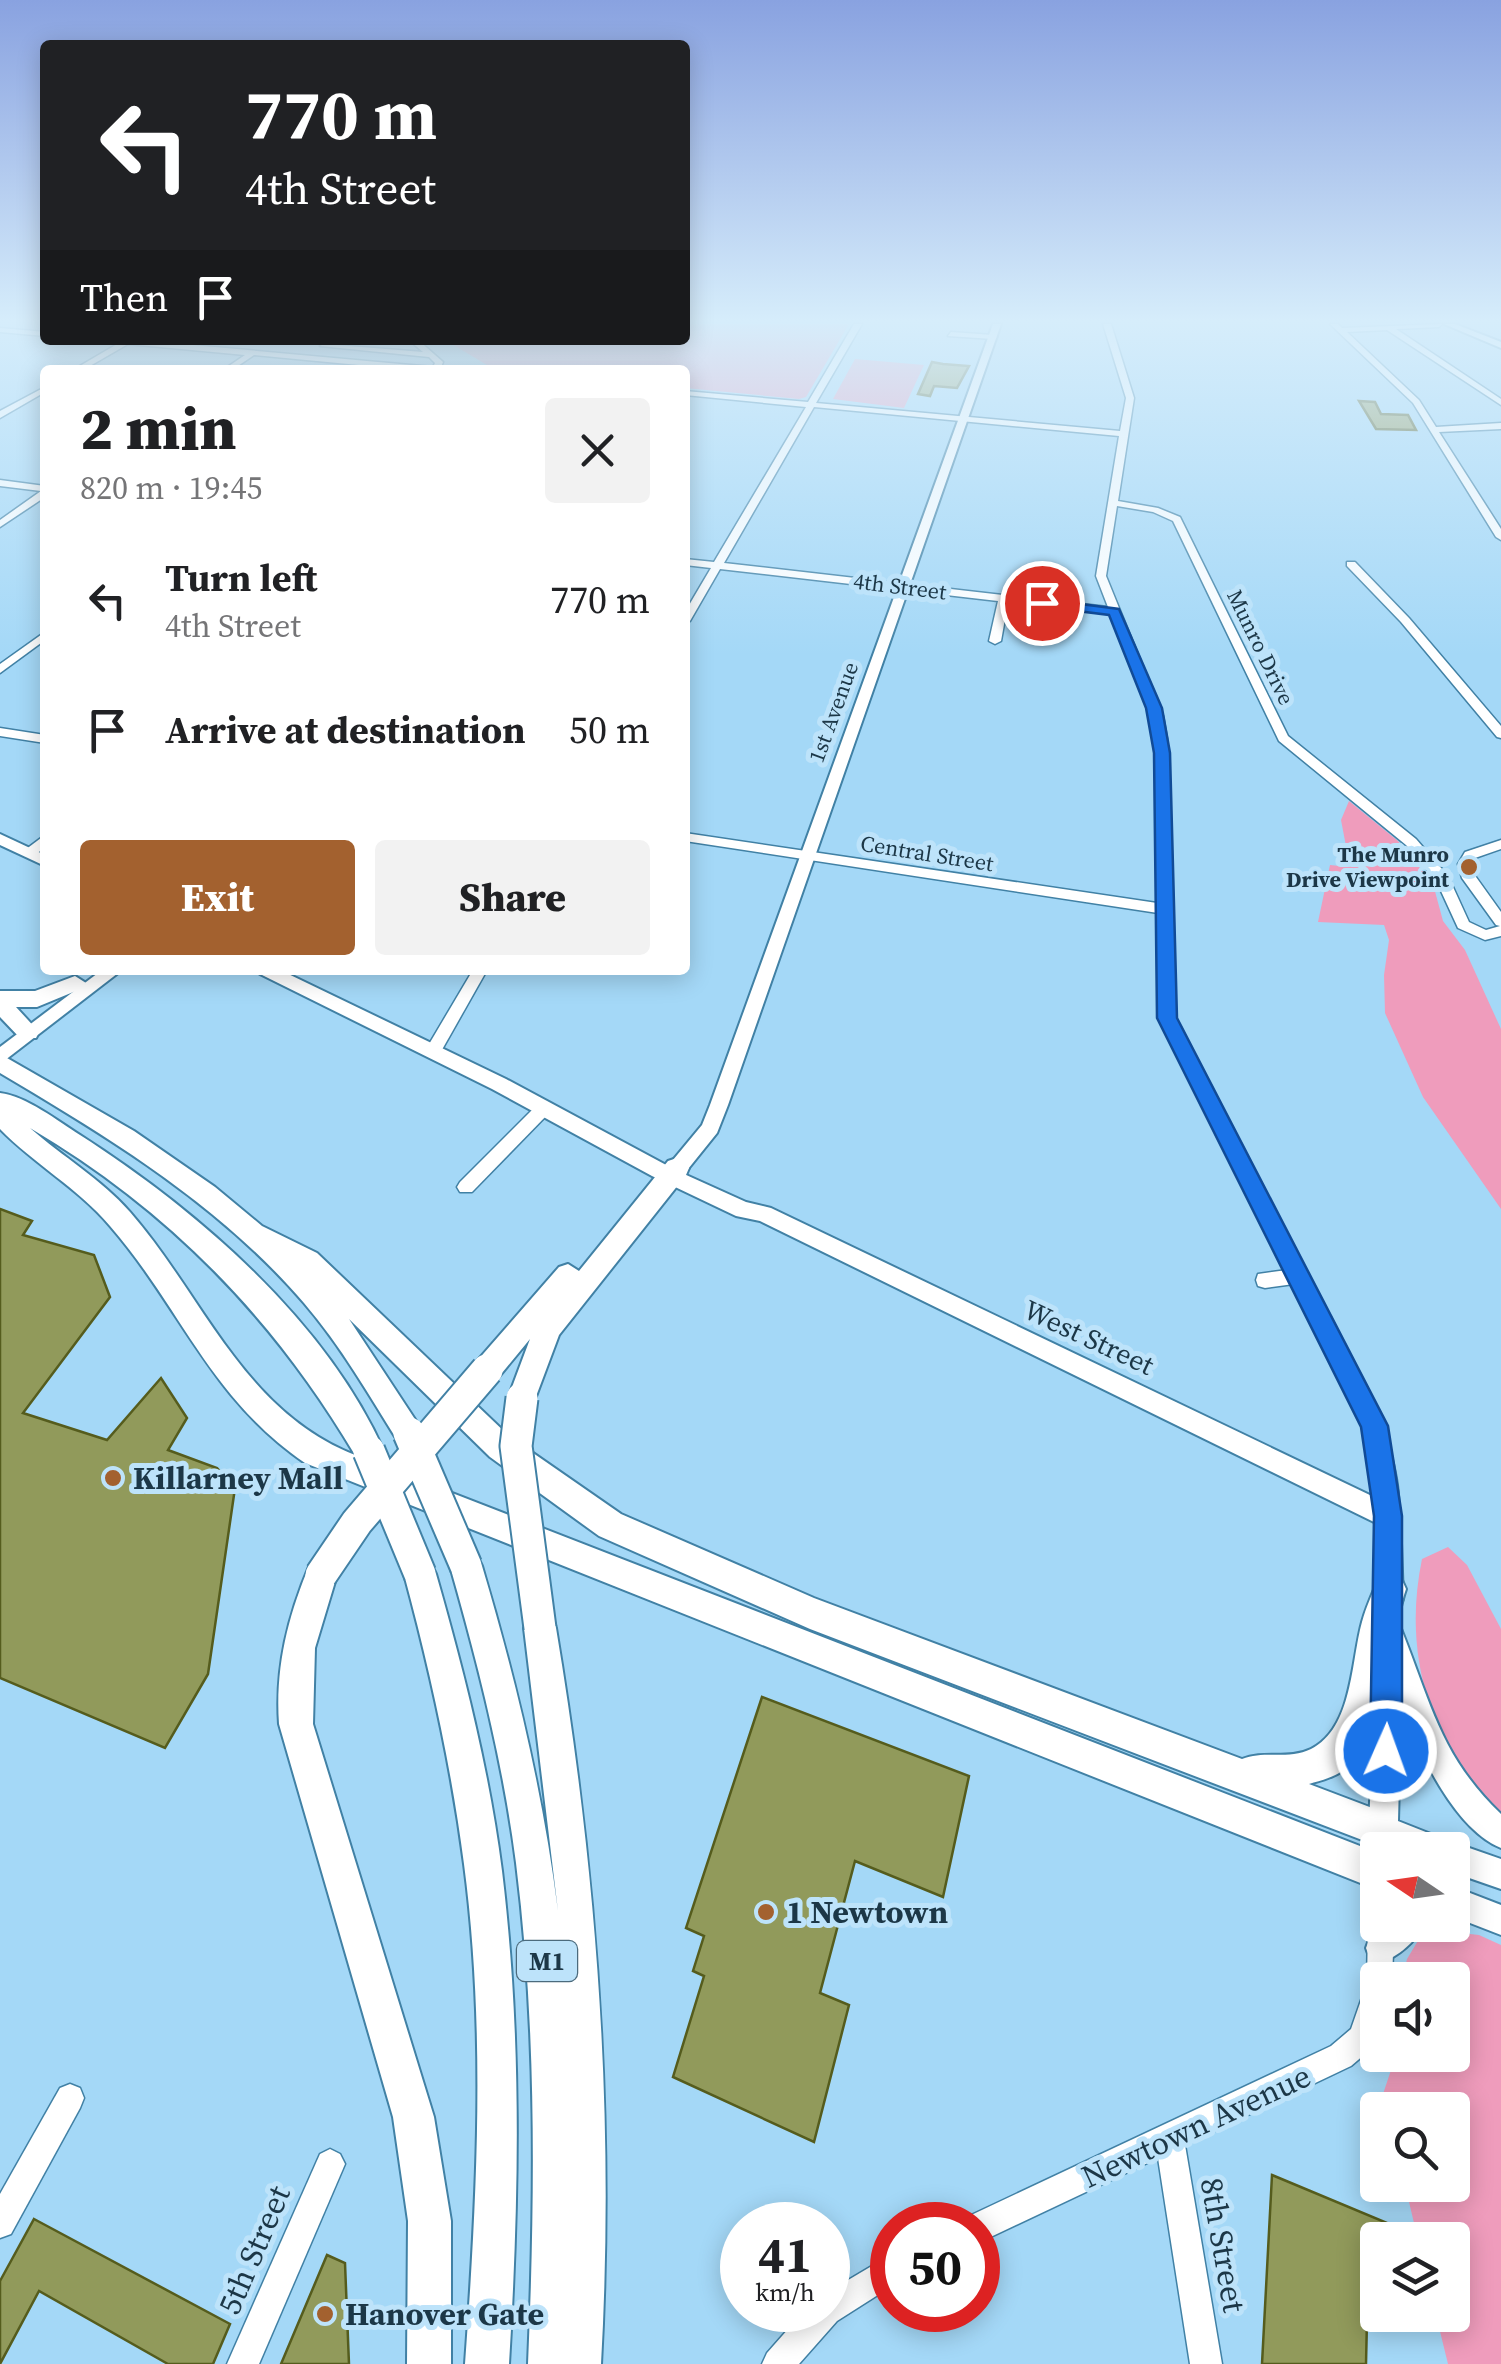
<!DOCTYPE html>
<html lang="en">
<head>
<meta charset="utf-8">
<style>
	body { margin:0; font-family:"Source Serif 4",serif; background:#f2f2f2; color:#202124; height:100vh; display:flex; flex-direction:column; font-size:38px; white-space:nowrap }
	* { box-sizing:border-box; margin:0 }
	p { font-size:32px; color:#757577 }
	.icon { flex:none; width:55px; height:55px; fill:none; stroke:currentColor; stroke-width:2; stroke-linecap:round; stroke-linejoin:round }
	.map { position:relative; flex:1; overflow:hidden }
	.side { position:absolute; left:40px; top:365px; width:650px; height:610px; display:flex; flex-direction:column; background:#fff; border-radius:10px; box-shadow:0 5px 25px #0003 }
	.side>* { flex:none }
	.hud { position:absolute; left:40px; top:40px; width:650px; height:305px; border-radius:10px; box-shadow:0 5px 25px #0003; background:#202124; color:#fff; overflow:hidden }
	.needle { width:65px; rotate:283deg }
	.tools { position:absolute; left:1360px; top:1832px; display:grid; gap:20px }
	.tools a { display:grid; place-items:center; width:110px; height:110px; border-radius:10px; background:#fff; box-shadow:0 5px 25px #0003; font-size:50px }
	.speed { position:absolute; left:720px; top:2202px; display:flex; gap:20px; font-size:50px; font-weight:700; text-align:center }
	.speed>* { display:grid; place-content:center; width:130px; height:130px; border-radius:50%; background:#fff; box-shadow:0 5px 25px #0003; line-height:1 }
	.speed small { font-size:25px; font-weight:400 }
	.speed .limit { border:15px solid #d22; background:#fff; color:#111 }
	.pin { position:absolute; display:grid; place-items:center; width:85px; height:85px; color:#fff; margin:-42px; border:5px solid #fff; border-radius:50%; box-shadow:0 2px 10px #0007 }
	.me { position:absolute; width:110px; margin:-55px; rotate:2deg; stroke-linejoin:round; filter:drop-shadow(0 0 8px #0008) }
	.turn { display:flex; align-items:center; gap:35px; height:210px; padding:0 40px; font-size:45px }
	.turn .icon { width:130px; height:130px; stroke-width:2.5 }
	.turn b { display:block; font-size:70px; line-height:85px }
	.then { display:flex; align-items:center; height:95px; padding:0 40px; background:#0003; gap:20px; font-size:38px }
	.round { display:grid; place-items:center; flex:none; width:105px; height:105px; border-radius:10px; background:#f2f2f2 }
	.summary { display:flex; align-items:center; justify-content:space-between; height:170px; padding:0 40px }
	h1 { font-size:60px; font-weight:800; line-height:75px }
	.primary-button { display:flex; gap:20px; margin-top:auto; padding:20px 40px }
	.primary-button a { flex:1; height:115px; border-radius:10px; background:#a3612f; color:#fff; font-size:40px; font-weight:800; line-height:115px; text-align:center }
	.primary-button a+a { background:#f2f2f2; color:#202124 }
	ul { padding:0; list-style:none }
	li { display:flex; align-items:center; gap:30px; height:130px; padding:0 40px }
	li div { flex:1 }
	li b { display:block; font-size:38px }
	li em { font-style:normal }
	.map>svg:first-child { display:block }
</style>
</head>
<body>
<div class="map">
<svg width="1501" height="2364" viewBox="0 0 1501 2364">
	<rect width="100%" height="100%" fill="#a4d8f7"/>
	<!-- green -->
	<g fill="#ef9cbc">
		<path d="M685 324H849L806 397 799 399 685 388V370L492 368 445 340H685Z"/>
		<path d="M855 359 924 365 904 408 833 399Z"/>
		<path d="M1349 801 1398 841 1433 884 1443 921 1465 950 1501 1029V1209L1423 1097 1385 1013 1384 975 1389 940 1384 925 1318 922 1330 865 1350 867 1341 820Z"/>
		<path d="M1448 1547 1467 1565 1501 1629V1814C1430 1747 1402 1655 1422 1559Z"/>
		<path d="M1425 1929 1479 1935 1501 1945V2364H1448L1436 2315H1452V2240H1418L1405 2185H1452V2110H1387L1383 2094 1396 2055H1452V1980H1402L1407 1959Z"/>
	</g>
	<!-- building -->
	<g fill="#919a5b" stroke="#555c1d" stroke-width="2.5">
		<path d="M932 362 943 364 969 366 957 388 934 386 930 396 918 394Z"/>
		<path d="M1359 401 1375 402 1381 414 1408 415 1416 430 1376 429Z"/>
		<path d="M0 1209 32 1221 23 1235 94 1255 110 1297 23 1413 107 1440 161 1378 187 1418 168 1450 217 1468 235 1488 208 1674 165 1748 0 1678Z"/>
		<path d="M762 1697 969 1776 943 1897 855 1861 820 1993 849 2005 814 2142 673 2077 704 1976 693 1971 704 1936 686 1928Z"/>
		<path d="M1272 2175 1404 2230V2240H1378V2280L1368 2276 1366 2364H1262Z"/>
		<path d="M34 2219 230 2324 213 2364H168L39 2291 0 2364V2281Z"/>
		<path d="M327 2255 345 2263 349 2364H281Z"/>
	</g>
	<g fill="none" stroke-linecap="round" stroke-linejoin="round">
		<!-- minor casing -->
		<g stroke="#4181a5" stroke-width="3">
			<g id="minor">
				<path d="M854 324H862L816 403 1120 431 1126 398 1103 324H1111L1134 398 1118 501 1158 508 1180 517 1288 736 1416 839 1448 876 1469 922 1486 930 1500 926 1496 925 1462 878 1458 864 1465 852 1501 840V849L1475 858 1472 864 1476 877 1501 912V936L1485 940 1458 928 1435 878 1406 845 1279 741 1173 521 1153 512 1117 506 1106 576 1163 716 1167 739 1175 1017 1381 1415C1388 1443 1406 1497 1396 1523L1388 1526 1380 1523 1374 1470 1361 1416 1294 1284 1265 1288 1258 1286 1256 1280 1258 1274 1287 1270 1159 1017 1158 913 685 841V833L1157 903 1155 739 1151 716 1111 614 1008 602 1001 641 995 644 989 641 998 601 720 569 690 621 685 624V612L711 568 685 565V559L714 562 806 407 685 395V391L808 402ZM814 407 1119 436 1096 576 1108 607 724 563Z"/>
				<path d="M1330 324H1338L1342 328 1442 324 1439 327 1396 329 1501 399V405L1387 330 1347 332 1419 400 1436 427 1501 423V429L1439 432 1501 529V540L1496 537 1413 403Z"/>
				<path d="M0 328 45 332V336L0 332Z"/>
				<path d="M951 332 993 335 997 337 993 339 948 336Z"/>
				<path d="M108 340H137L433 367 435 363 429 357 320 346 324 344 423 352 409 340H418L443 362 440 370H411L254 355 232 370H223L245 355 128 344 83 370H73L119 343Z"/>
				<path d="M45 387V392L0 418V411Z"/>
				<path d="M0 480 45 486V497L0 527V520L41 491 0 486Z"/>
				<path d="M1347 562H1355L1409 618 1501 726V738L1497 737 1401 622 1347 566Z"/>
				<path d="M45 632V640L0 673V664Z"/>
				<path d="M0 728 45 735V743L0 736Z"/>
				<path d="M45 835V846L35 856H25V850Z"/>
				<path d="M473 970H487L439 1055H427L425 1051Z"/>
				<path d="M544 1102 552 1108 550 1112 472 1192H460L457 1187 460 1182 538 1104Z"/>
				<path d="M1378 1913V1925H1394L1392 1980H1378V2033L1372 2048 1351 2066 1185 2145 1222 2364H1190L1158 2158 978 2243V2225H964L967 2217 1331 2046 1351 2029 1367 1983 1368 1925 1372 1916Z"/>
				<path d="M70 2084 80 2088 84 2098 80 2108 11 2234 0 2238V2194L60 2088Z"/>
				<path d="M330 2149 340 2154 345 2164 259 2364H227L320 2154Z"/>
				<path d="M892 2254V2286L837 2321 799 2364H762L767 2353 805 2310H828V2292Z"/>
			</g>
		</g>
		<!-- major casing -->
		<g stroke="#4181a5" stroke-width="4">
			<g id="major">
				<path d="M993 324H1001L728 1105 717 1133 684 1174 746 1202 771 1208 1397 1508 1400 1516 1403 1599 1399 1608 1390 1612 1381 1608 1377 1599 1376 1523 760 1221 736 1216 652 1176 492 1089 260 974 257 970H280L506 1079 668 1166 702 1125 710 1105Z"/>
				<path d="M1444 324H1455L1501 342V348Z"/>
				<path d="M0 834 45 855V866L0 845Z"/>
				<path d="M102 970H122L0 1064V1047Z"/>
				<path d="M1390 1620 1399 1624C1430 1698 1438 1754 1501 1814V1848C1454 1829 1419 1751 1401 1707L1398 1821 1446 1840 1448 1844 1452 1842 1501 1859V1889L1452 1872V1850H1378V1862L1373 1860 1368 1850 1377 1633 1381 1624Z"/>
				<path d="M1452 1886 1501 1905V1935L1452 1916Z"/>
				<path d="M1385 1925H1423C1416 1942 1398 1956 1381 1963L1370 1959 1366 1948 1370 1937Z"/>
			</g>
		</g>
		<!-- highway casing -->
		<g stroke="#4181a5" stroke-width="4">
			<g id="highway">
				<path d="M75 976 86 983 83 988 37 1007H16L39 1032 36 1038H20L0 1017V991H35Z"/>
				<path d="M0 1054 134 1131 215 1187 262 1226 317 1253 510 1437 621 1514 814 1598 1242 1759C1264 1750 1289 1760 1311 1749 1353 1728 1351 1661 1362 1622 1366 1607 1373 1592 1379 1578L1390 1573 1401 1578 1406 1589C1388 1641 1385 1739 1339 1773 1331 1778 1319 1781 1309 1784L1396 1817 1401 1830 1396 1843 1383 1848 810 1629 599 1536 490 1457 349 1319 424 1433 419 1443 409 1446 399 1443C369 1395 341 1346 304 1303 220 1205 110 1138 0 1073Z"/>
				<path d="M0 1093C26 1096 58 1121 80 1135 197 1210 326 1321 384 1451L375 1463 1378 1853V1890L305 1463C209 1397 182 1309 110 1226 78 1188 34 1164 0 1129ZM30 1128C168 1209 274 1318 355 1455 243 1411 204 1297 130 1212 101 1179 63 1157 30 1128Z"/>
				<path d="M677 1158 686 1161 689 1168 686 1175 559 1335 532 1407 522 1411 512 1407 508 1398 530 1339 497 1379 487 1383 477 1379 473 1370 477 1361 559 1267 568 1264 579 1271 668 1161Z"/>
				<path d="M466 1550 477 1555 482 1566C516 1680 543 1793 558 1911L524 1628 528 1616 540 1612 552 1616 556 1628C597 1873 615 2116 601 2364H528C535 2197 537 2029 516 1863 503 1762 478 1664 450 1566L455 1555Z"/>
				<path d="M420 1558 431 1563 436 1574C464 1672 489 1770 502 1871 522 2035 519 2199 509 2364H465C477 2198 486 2030 464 1864 451 1765 430 1670 404 1574L409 1563Z"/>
				<path d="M321 1559 332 1564 337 1575 315 1648 313 1724 434 2117 451 2221V2364H407L408 2221 393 2117 279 1724C275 1667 288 1616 310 1564Z"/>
			</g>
		</g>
		<!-- minor -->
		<use href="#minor" fill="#fff" fill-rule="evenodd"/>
		<!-- major -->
		<use href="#major" fill="#fff" fill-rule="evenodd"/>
		<!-- highway -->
		<use href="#highway" fill="#fff" fill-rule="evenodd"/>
		<!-- highway-bridge casing -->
		<g stroke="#4181a5" stroke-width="35" stroke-linecap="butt">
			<g id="highway-bridge">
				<path d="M522 1398 516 1446 540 1628"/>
				<path d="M409 1433 466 1566"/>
				<path d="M369 1451 420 1574"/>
				<path d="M321 1575 357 1522 487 1370"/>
			</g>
		</g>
		<!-- highway-bridge -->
		<use href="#highway-bridge" stroke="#fff" stroke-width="31"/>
	</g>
	<!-- sky -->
	<linearGradient id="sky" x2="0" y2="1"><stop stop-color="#89a2e0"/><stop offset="0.49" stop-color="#d6edfb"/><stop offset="1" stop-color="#d6edfb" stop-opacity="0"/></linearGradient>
	<rect width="1501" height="655" fill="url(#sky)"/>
	<!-- route -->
	<path fill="#1a73e8" stroke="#114b97" stroke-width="2.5" d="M1042 599 1119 609 1162 708 1170 753 1177 1018 1388 1426 1402 1516V1751L1397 1762 1386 1767 1375 1762 1370 1751 1374 1516 1361 1427 1157 1018 1154 753 1146 708 1109 615 1037 606Z"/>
	<!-- markers -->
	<g fill="#a3612f" stroke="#bde3fa" stroke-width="4">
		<circle cx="1469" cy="867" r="10"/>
		<circle cx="113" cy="1478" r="10"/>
		<circle cx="766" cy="1912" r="10"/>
		<circle cx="325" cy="2314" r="10"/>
	</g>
	<g text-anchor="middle" stroke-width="10" stroke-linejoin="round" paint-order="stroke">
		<!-- far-street labels -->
		<g font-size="22" fill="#1c3747" stroke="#bde3fa">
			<text transform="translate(900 586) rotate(7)" y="8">4th Street</text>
			<text transform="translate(1261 647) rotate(64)" y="8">Munro Drive</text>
			<text transform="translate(833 712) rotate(-70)" y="8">1st Avenue</text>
			<text transform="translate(927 853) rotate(9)" y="8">Central Street</text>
		</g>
		<!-- far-poi labels -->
		<g font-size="22" font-weight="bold" fill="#1c3747" stroke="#bde3fa" text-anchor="end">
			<text x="1449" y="862">The Munro<tspan x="1449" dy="25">Drive Viewpoint</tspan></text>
		</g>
		<!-- shield labels -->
		<rect fill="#bde3fa" stroke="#4c6b7d" stroke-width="2.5" x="517" y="1941" width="60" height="40" rx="8"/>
		<g font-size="25" font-weight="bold" fill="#1c3747">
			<text x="547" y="1970">M1</text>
		</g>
		<!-- street labels -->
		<g font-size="28" fill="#1c3747" stroke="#bde3fa">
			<text transform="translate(1089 1337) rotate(25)" y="10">West Street</text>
		</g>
		<!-- near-poi labels -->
		<g font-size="32" font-weight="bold" fill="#1c3747" stroke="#bde3fa" text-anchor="start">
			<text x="133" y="1489">Killarney Mall</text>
			<text x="786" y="1923">1 Newtown</text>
			<text x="345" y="2325">Hanover Gate</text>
		</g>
		<!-- near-street labels -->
		<g font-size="32" fill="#1c3747" stroke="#bde3fa">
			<text transform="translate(1196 2126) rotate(-25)" y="11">Newtown Avenue</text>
			<text transform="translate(1223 2245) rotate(80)" y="11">8th Street</text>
			<text transform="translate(254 2250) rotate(-67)" y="11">5th Street</text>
		</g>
	</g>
</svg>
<div class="tools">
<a><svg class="needle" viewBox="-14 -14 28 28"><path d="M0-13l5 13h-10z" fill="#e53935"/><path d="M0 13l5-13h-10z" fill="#757577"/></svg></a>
<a><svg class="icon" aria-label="sound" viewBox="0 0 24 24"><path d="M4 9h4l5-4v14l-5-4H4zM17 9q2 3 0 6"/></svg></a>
<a><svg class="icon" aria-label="search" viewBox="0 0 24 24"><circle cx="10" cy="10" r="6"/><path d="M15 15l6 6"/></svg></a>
<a><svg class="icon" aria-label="layers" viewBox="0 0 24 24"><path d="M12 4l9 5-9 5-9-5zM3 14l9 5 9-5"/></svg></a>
</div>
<div class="speed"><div>41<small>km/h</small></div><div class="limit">50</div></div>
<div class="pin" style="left:1042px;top:603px;background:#d93025"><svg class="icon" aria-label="arrive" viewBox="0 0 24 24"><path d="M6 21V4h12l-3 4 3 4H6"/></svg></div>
<svg class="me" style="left:1386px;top:1751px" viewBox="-20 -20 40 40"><circle r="17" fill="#1a73e8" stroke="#fff" stroke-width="3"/><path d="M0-11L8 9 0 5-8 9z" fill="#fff"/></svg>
<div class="hud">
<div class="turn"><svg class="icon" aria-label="left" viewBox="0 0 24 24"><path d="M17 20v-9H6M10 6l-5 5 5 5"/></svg><div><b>770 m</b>4th Street</div></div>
<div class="then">Then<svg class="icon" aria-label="arrive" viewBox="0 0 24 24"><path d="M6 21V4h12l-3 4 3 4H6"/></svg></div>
</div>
<section class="side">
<div class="summary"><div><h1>2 min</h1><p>820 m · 19:45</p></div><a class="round"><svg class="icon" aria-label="close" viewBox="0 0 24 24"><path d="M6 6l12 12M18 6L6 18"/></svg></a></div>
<ul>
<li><svg class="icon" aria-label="left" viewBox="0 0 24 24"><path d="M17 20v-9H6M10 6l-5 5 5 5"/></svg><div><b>Turn left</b><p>4th Street</p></div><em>770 m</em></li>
<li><svg class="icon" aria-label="arrive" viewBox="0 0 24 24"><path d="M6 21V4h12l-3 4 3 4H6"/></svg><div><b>Arrive at destination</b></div><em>50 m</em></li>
</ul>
<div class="primary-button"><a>Exit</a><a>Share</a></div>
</section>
</div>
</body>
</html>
